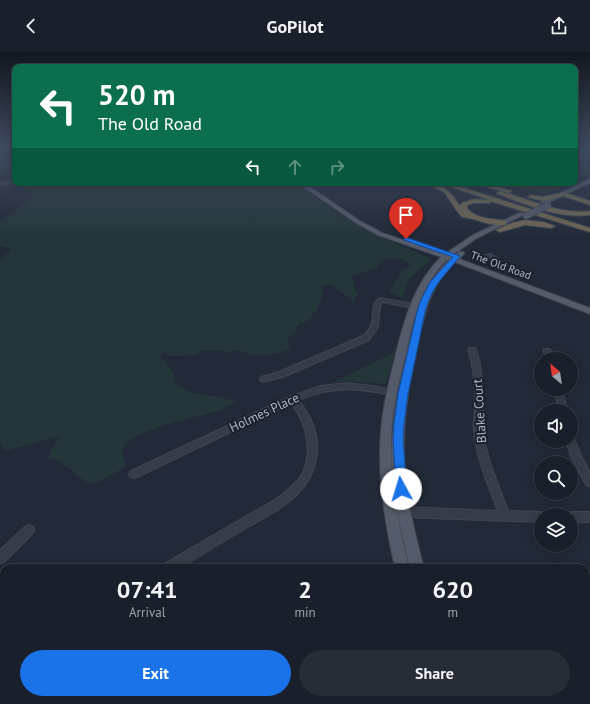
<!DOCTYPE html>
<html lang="en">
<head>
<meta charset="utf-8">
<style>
	body { margin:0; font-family:"PT Sans",sans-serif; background:#272d37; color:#f1f3f6; height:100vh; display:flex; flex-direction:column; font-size:15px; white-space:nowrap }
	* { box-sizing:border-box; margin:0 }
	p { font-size:13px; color:#9fa3a9 }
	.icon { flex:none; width:22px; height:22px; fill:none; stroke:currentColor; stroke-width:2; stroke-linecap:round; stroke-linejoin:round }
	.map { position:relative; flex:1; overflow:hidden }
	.side { position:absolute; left:0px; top:512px; width:590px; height:140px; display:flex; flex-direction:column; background:#1a202b; border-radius:12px 12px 0 0; box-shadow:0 2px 10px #0003,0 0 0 1px #383e47 }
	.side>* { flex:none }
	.hud { position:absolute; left:12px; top:12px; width:566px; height:122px; border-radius:8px; box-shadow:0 2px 10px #0003,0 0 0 1px #383e47; background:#0b6e4f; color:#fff; overflow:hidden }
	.needle { width:26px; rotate:331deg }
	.buttons { position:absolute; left:534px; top:300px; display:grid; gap:8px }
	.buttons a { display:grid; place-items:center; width:44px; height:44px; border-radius:50%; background:#1a202b; box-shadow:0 2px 10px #0003,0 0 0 1px #383e47; font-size:20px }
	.pin { position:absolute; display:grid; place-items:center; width:34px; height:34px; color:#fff; margin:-41px -17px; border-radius:50% 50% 50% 0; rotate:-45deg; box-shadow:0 0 4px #0007 }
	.pin .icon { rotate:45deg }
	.me { position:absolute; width:44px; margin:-22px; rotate:354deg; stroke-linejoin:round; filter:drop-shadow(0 0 3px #0008) }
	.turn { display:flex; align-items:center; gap:14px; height:84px; padding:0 20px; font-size:18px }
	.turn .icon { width:52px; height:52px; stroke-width:2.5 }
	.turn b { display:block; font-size:28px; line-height:34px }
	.lanes { display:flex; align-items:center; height:38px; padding:0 20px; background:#0003; justify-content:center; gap:20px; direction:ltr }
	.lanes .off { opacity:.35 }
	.eta { display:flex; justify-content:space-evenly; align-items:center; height:68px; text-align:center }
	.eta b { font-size:24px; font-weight:700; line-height:28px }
	.primary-button { display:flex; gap:8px; margin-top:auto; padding:8px 20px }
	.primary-button a { flex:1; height:46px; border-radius:24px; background:#1a73e8; color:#fff; font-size:16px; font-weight:700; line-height:46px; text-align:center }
	.primary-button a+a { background:#272d37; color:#f1f3f6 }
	header { display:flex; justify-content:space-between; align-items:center; height:52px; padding:0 20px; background:#1a202b; font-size:18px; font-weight:700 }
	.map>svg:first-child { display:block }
</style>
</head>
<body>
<header><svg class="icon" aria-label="back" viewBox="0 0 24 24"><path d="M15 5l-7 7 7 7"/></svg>GoPilot<svg class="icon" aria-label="share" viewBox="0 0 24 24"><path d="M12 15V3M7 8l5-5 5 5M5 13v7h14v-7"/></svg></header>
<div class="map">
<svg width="590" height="652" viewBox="0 0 590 652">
	<rect width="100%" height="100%" fill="#222a39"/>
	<!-- green -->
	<g fill="#24363a">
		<path d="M0 95H15V120L0 121Z"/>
		<path d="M575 95H590V121L575 127Z"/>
		<path d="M11 131H67L75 136 96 131H295L364 178 432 207 410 226 403 243 408 248 388 240 404 217 411 213C402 207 392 202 382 209 380 211 379 214 376 216 369 219 359 221 352 223L355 239 361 243H356L354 250 331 232 322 234 321 236 324 239C319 251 323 253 312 262L313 265C308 269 304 270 298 272L295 281 288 286 289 298C278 301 268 303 256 303 246 302 238 296 228 301L221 299H203L193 303 171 304 166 301 160 304 174 321 175 330 179 334 194 341 237 349C230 353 224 357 217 359 194 366 132 377 121 398L126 415 96 431 91 432 75 423 74 420 56 407 48 406 52 396 61 384 4 399 0 390V207L12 197 0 194V169L17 158 18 155 34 147 31 145 34 144C27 139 21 133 13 134Z"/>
		<path d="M497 131H566L551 140 541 142Z"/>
		<path d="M396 297 387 329 385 332 350 329 333 330 393 301Z"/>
	</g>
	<!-- building -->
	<path fill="#343e50" stroke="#1d2330" d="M491 200 496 203 503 207 490 209 481 202Z"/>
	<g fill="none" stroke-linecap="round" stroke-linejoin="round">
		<!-- minor casing -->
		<g stroke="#3f4553" stroke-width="2">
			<g id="minor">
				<path d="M15 129 16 131 0 133V131Z"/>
				<path d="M380 246 414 252 417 254 414 256 382 250 380 255 378 275 369 288 285 324 264 330 261 329 260 327 261 325 279 320 363 284C368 280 371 276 372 270 374 261 371 251 380 246Z"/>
				<path d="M469 296H475L476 298 480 312 482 327 483 378 484 389 490 411 508 459 541 460 545 463H541V470L402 465 398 463 397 460 398 457 402 455 498 459C488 433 477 407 474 380 473 373 474 366 475 359 475 338 475 318 468 298Z"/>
				<path d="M544 297H550L556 307H548L543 299Z"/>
				<path d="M347 331 373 334 406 340 407 342 403 345C363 337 336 332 298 348 327 383 323 424 286 452 274 461 258 469 244 477 223 490 201 503 179 516H162L164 512 278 446C285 440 293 434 299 427 315 403 307 372 291 351L137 425 134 426 131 425 129 422 131 419 289 345 321 334Z"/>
				<path d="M554 337H562L567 359H559Z"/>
				<path d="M571 386 574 387 581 404 590 421V434L586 433 571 404 566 389H571Z"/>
				<path d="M571 460H590V470H571V463H567Z"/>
				<path d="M29 473 33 475 34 478 33 481 4 510 0 511V498L25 475Z"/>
				<path d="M8 648H24L22 652H7Z"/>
				<path d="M209 648H225L223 652H208Z"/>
				<path d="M337 648H369L370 652H352L351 650 350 652H336Z"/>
			</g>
		</g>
		<!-- major casing -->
		<g stroke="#3f4553" stroke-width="2">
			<g id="major">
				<path d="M590 127V131L545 152 540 151Z"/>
				<path d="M298 131H304L360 169 382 181 445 202 473 183 519 161H523V163L477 186 451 204 453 205 460 200H464V202L459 207 590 256V262L455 210C431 231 424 262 418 292 411 324 404 357 404 391 403 433 413 475 424 516H410C400 475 390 433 392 390 393 358 401 326 408 295 416 262 424 232 449 208H446C422 233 414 264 407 296 402 318 396 340 393 362 387 414 397 466 409 516H395C384 466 375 414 383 362 386 340 392 319 397 297 406 263 415 231 441 205L378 183 356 171Z"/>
				<path d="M435 648H453L454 652H436Z"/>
				<path d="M454 648H472L474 652H456Z"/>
			</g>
		</g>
		<!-- highway casing -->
		<g stroke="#3e4451" stroke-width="2">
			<g id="highway">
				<path d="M427 131C444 131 451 141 460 154L462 151 474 147 490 148 439 131H448L590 176V180L490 149V151H474L467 153V156C477 168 492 166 506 169V173C490 175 476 166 462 165L457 159 445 141Z"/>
				<path d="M473 131H484L512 139 509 141Z"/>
				<path d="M500 139C530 147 558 163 590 159V163C558 167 527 153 498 142L497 141Z"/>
				<path d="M563 140 590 149V153L563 144 543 149 528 145 531 143 543 145Z"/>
				<path d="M525 168 543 170 555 174 551 176 525 173 500 180 496 178 512 171Z"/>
			</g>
		</g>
		<!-- minor -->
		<use href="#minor" fill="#363c49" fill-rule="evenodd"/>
		<!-- major -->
		<use href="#major" fill="#545b6a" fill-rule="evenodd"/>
		<!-- highway -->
		<use href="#highway" fill="#6f6753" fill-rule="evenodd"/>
		<!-- major-bridge casing -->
		<g stroke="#3f4553" stroke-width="7" stroke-linecap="butt">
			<path id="major-bridge" d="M526 164 548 153"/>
		</g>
		<!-- major-bridge -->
		<use href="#major-bridge" stroke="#545b6a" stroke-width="6"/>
	</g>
	<!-- sky -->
	<linearGradient id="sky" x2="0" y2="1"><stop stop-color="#13171f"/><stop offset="0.51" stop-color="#3e4a5f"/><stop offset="1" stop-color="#3e4a5f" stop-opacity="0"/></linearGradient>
	<rect width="590" height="186" fill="url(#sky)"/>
	<!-- route -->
	<path fill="#1a73e8" stroke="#114b97" d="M404 186H408L460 204C444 225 432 233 425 260L408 342 404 372 403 388 407 437 405 440 401 442 397 440 396 437 393 388 394 372 398 342 417 260 421 248 430 230 453 205 404 188Z"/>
	<g text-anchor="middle" stroke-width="4" stroke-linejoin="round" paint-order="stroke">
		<!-- far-street labels -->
		<g font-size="11" fill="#b1b7c6" stroke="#1b212e">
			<text transform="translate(501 213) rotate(20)" y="4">The Old Road</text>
		</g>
		<!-- street labels -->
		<g font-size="13" fill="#b1b7c6" stroke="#1b212e">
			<text transform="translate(479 359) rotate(-94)" y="5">Blake Court</text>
			<text transform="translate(264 360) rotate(-25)" y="5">Holmes Place</text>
		</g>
	</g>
</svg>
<div class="buttons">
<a><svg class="needle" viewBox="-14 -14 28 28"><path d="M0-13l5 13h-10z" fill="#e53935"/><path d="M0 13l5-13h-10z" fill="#9fa3a9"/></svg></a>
<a><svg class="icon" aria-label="sound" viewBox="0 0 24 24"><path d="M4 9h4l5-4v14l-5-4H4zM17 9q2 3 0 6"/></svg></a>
<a><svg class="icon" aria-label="search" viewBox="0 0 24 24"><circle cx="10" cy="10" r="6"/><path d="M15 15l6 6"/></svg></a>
<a><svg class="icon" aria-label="layers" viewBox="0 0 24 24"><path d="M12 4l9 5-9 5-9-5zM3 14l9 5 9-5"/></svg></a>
</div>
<div class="pin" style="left:406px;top:187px;background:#d93025"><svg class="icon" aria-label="arrive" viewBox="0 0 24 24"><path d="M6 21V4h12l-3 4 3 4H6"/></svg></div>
<svg class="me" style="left:401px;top:437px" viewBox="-20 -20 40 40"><circle r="19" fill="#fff"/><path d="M0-13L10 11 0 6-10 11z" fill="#1a73e8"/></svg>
<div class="hud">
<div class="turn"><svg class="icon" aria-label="left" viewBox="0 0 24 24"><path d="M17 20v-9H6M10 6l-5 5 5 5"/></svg><div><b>520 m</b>The Old Road</div></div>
<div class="lanes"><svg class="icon" aria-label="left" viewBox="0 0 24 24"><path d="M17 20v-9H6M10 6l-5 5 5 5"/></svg><svg class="icon off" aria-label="ahead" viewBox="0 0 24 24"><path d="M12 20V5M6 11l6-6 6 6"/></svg><svg class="icon off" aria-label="right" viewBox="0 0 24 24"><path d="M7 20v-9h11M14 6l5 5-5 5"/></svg></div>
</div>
<section class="side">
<div class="eta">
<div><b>07:41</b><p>Arrival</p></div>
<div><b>2</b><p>min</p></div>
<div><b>620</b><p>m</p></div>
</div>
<div class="primary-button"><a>Exit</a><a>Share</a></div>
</section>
</div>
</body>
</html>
